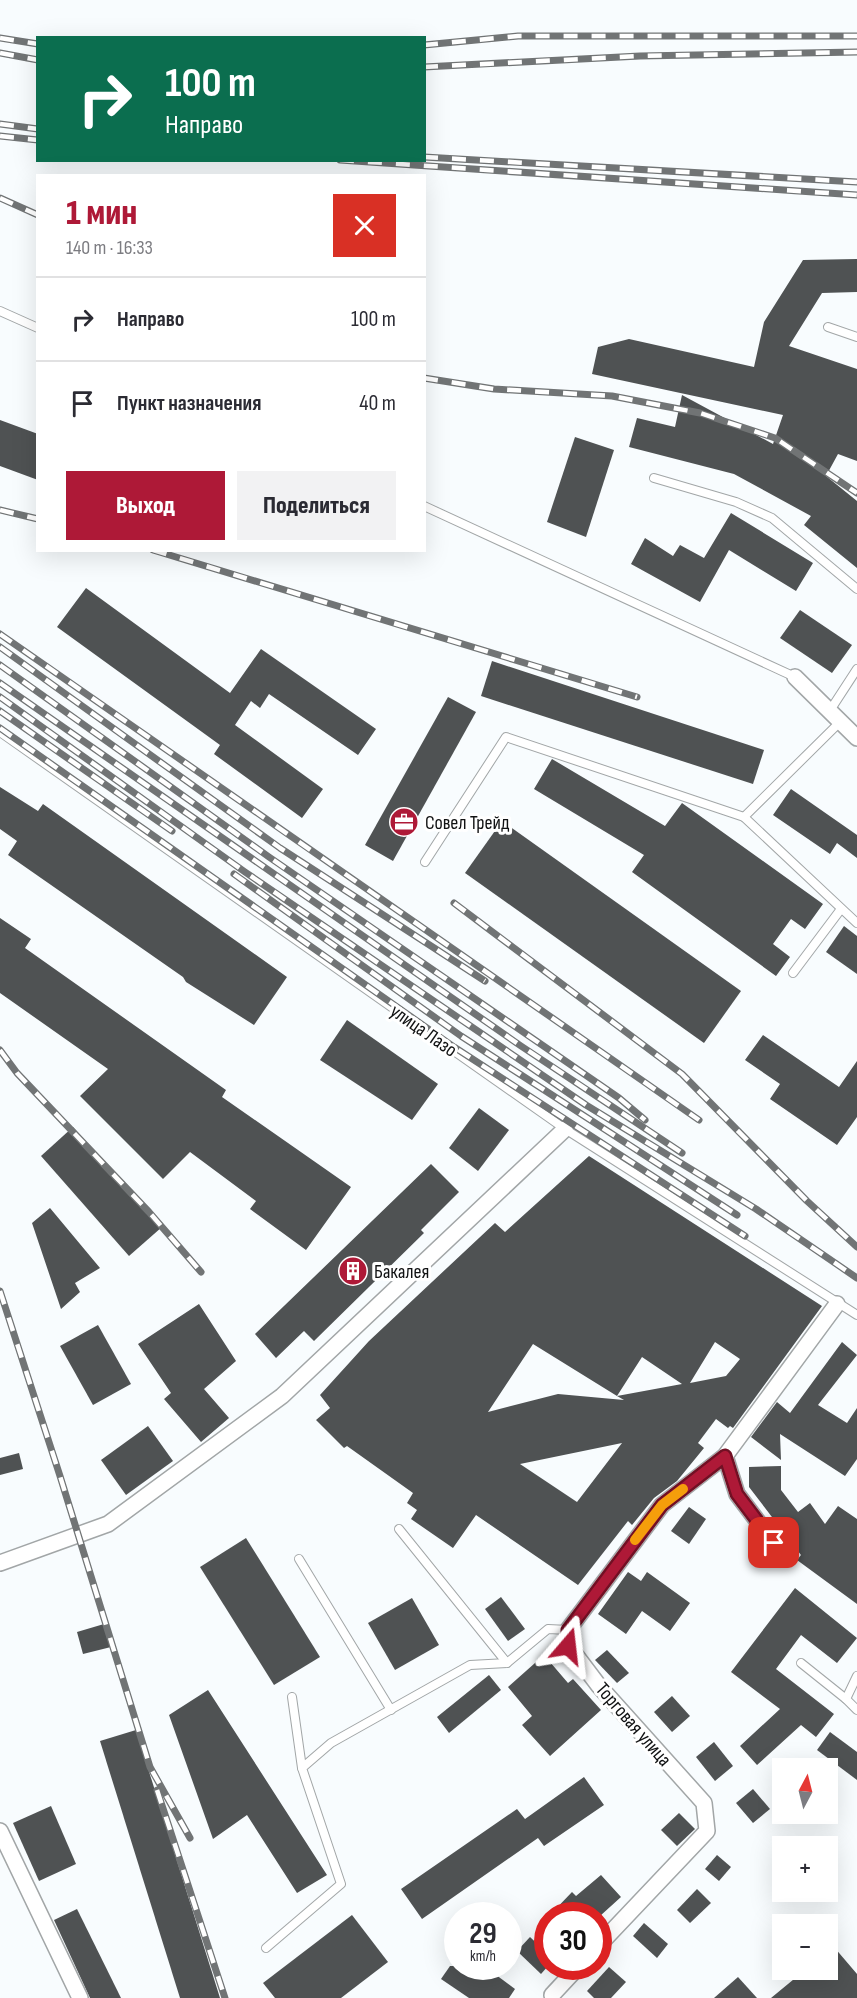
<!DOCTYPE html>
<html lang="ru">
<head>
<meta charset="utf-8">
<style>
	body { margin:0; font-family:"Sofia Sans Condensed",sans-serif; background:#f2f2f3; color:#2b2b33; height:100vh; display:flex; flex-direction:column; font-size:22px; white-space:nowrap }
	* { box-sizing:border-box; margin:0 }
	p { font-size:20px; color:#7c7c81 }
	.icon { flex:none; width:33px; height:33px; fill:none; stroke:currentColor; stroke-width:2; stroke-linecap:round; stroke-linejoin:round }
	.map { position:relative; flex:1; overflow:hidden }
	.panel { position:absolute; left:36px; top:174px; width:390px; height:378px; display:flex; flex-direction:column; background:#fff; border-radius:0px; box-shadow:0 6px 24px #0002 }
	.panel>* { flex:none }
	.banner { position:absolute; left:36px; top:36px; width:390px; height:126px; border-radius:0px; box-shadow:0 6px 24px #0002; background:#0b6e4f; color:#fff; overflow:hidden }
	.needle { width:39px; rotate:7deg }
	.fabs { position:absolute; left:772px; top:1758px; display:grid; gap:12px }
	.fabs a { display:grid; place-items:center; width:66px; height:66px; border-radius:0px; background:#fff; box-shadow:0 6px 24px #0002; font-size:30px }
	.speed { position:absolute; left:444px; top:1902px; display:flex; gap:12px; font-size:30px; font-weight:700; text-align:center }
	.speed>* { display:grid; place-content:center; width:78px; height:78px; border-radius:50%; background:#fff; box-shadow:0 6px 24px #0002; line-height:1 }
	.speed small { font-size:15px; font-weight:400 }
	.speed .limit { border:9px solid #d22; background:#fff; color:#111 }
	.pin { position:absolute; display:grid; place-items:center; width:51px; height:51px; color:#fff; margin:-26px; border-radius:12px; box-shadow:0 3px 9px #0006 }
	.me { position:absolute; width:66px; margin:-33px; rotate:17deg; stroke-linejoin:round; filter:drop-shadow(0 0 4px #0008) }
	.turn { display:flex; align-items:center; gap:21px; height:126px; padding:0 30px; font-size:27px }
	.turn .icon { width:78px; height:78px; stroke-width:2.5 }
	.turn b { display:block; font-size:42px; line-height:51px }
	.round { display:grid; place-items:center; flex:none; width:63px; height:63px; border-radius:0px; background:#f2f2f3 }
	.summary { display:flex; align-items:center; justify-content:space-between; height:102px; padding:0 30px }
	h1 { font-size:36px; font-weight:800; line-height:45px; color:#ae1937 }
	.cta { display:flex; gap:12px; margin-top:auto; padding:12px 30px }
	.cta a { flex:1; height:69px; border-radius:0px; background:#ae1937; color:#fff; font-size:24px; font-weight:800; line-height:69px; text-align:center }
	.cta a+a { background:#f2f2f3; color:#2b2b33 }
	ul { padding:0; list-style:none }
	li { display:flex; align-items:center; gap:18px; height:84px; padding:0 30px; border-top:2px solid #e1e1e2 }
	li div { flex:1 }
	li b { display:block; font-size:22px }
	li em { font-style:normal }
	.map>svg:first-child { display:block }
</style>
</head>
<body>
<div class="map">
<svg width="857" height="1998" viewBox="0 0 857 1998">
	<rect width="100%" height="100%" fill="#f8fcfe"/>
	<!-- building -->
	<g fill="#4f5253" fill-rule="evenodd">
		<path d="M857 259V292L822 293 789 346 857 369V461L838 454 826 476 857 501V568L804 525 811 516 734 474 629 447 637 418 675 427 682 395 773 444 783 415 592 374 598 347 629 339 754 367 764 322 803 260Z"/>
		<path d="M0 420 38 434V480L0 466Z"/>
		<path d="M575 437 614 450 586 537 547 522Z"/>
		<path d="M731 513 813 563 796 591 729 550 700 602 631 564 645 538 673 556 680 545 704 558Z"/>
		<path d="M86 588 230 693 261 649 376 729 358 755 269 694 260 708 251 701 235 725 323 789 302 818 214 754 220 745 57 627Z"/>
		<path d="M800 610 852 645 832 673 780 638Z"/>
		<path d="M492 661 764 750 753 784 481 696Z"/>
		<path d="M448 697 476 712 393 861 365 845Z"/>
		<path d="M552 759 665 826 682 803 823 904 805 929 791 919 773 944 790 957 776 976 632 872 644 855 534 789Z"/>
		<path d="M0 787 38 811 43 804 287 977 254 1025 186 982 183 977 8 855 17 841 0 829Z"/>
		<path d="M791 789 857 835V858L837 843 830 854 773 815Z"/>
		<path d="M502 821 741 991 704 1043 465 873Z"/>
		<path d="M0 918 31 939 25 948 226 1090 222 1097 351 1187 306 1250 250 1209 256 1201 190 1152 163 1179 80 1096 108 1069 0 993Z"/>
		<path d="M844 926 857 936V974L826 952Z"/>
		<path d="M347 1020 438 1084 412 1120 320 1060Z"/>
		<path d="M763 1035 839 1087 857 1061V1117L837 1145 770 1099 780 1084 745 1060Z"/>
		<path d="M479 1108 509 1130 478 1171 449 1148Z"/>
		<path d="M73 1127 162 1227 129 1256 41 1156Z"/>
		<path d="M589 1156 822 1306 733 1428 730 1426 728 1428 716 1419 698 1443 704 1448 677 1481 654 1498 632 1525 628 1521 578 1585 476 1515 453 1548 411 1519 417 1510 407 1503 413 1493 347 1446 344 1448 316 1420 330 1408 320 1395 369 1341 495 1223 505 1232ZM715 1342 740 1359 726 1376 690 1383ZM533 1344 617 1396 642 1357 682 1384 617 1396 624 1400 558 1394 488 1412ZM622 1443 577 1502 520 1464Z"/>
		<path d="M431 1164 459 1192 421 1230 424 1233 314 1341 304 1331 276 1358 255 1334Z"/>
		<path d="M50 1208 100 1268 75 1283 80 1292 61 1309 32 1223Z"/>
		<path d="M199 1304 236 1361 204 1389 229 1418 201 1442 164 1399 171 1393 138 1344Z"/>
		<path d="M98 1325 131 1384 93 1405 60 1346Z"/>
		<path d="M842 1342 857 1355 818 1405 847 1423 857 1408V1459L845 1476 780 1434 781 1460 751 1437 777 1402 790 1413Z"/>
		<path d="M148 1426 173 1461 126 1495 101 1460Z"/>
		<path d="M19 1453 23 1469 0 1475V1458Z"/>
		<path d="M781 1466V1490L798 1512 810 1503 825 1524 838 1506 857 1519V1604L797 1560 801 1555 749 1487V1467Z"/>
		<path d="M689 1507 706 1519 689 1544 671 1531Z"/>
		<path d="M246 1538 320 1657 274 1685 200 1567Z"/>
		<path d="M628 1572 641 1581 647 1572 690 1603 670 1631 642 1611 626 1634 598 1614Z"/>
		<path d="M795 1588 857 1638 837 1663 801 1635 776 1669 834 1714 816 1737 801 1725 757 1765 740 1746 780 1709 731 1672Z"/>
		<path d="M501 1597 525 1629 508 1641 485 1609Z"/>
		<path d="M412 1598 439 1645 395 1670 368 1623Z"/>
		<path d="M104 1624 111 1647 83 1654 77 1632Z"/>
		<path d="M607 1650 629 1673 617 1683 595 1660Z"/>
		<path d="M544 1655 568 1683 573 1679 601 1710 550 1756 522 1725 532 1716 508 1687Z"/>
		<path d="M489 1675 501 1690 449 1733 437 1717Z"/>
		<path d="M208 1690 327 1875 297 1893 247 1815 213 1839 169 1715Z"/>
		<path d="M672 1696 690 1716 672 1732 654 1712Z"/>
		<path d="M136 1730 220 1998H180L100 1741Z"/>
		<path d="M830 1732 857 1752V1780L817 1750Z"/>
		<path d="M714 1742 733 1766 715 1781 696 1757Z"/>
		<path d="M584 1777 604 1805 544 1846 538 1838 422 1919 401 1889 517 1809 525 1819Z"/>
		<path d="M753 1789 770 1809 753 1823 736 1803Z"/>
		<path d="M51 1806 76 1864 39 1881 13 1823Z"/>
		<path d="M679 1813 695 1829 677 1846 661 1830Z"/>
		<path d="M717 1855 731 1867 719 1881 705 1869Z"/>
		<path d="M601 1875 621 1897 600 1916H549L572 1892 576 1896Z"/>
		<path d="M697 1889 711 1903 690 1923 677 1910Z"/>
		<path d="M77 1909 121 1998H90L54 1920Z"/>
		<path d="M352 1915 388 1962 341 1998H275L263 1983Z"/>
		<path d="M644 1923 668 1944 657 1958 633 1936Z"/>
		<path d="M530 1937 548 1954V1966L541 1974 517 1951Z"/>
		<path d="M828 1940 857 1974V1998H771L805 1970H828Z"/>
		<path d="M450 1966H484L515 1989 509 1998H469L441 1979Z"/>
		<path d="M609 1967 626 1982 611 1998H594L587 1991Z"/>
		<path d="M738 1977 757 1998H714Z"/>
	</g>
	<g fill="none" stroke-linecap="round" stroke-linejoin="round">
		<!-- lane casing -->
		<g stroke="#a2a6a7" stroke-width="10">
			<g id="lane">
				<path d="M0 311 38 328"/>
				<path d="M828 327 857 337"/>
				<path d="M654 478 736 502 772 518 857 589"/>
				<path d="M424 506 795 677"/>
				<path d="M829 712 857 669"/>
				<path d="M839 723 744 817 857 923"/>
				<path d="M0 732 565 1129 857 1315"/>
				<path d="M425 862 506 737 744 817"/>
				<path d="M793 973 841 909"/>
				<path d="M399 1529 507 1663"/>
				<path d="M299 1559 391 1710"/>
				<path d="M801 1663 846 1699"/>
				<path d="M857 1676 846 1699 857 1710"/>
				<path d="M292 1697 302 1768"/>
				<path d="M266 1948 341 1884 302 1768 331 1743 470 1665 507 1663 548 1629 568 1630"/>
			</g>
		</g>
		<!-- street casing -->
		<g stroke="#a2a6a7" stroke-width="18">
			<g id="street">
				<path d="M795 677 857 738"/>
				<path d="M725 1456 737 1494 786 1559"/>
				<path d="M0 1563 108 1524 282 1396 565 1129"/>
				<path d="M0 1831 80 1998"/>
				<path d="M598 1946 707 1831 704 1803 599 1686 568 1645V1630L662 1505 725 1456 837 1304"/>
				<path d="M552 1995 579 1966"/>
			</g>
		</g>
		<!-- lane -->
		<use href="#lane" stroke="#fff" stroke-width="8"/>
		<!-- street -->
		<use href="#street" stroke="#fff" stroke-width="15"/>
		<!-- rail casing -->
		<g stroke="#717475" stroke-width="7">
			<g id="rail">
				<path d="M0 38 38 44"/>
				<path d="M424 45 518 36H857"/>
				<path d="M0 53 38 60"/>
				<path d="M424 67 640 56 857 52"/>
				<path d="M0 124 38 129"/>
				<path d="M0 136 38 140"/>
				<path d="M424 157 857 182"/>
				<path d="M340 160 857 195"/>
				<path d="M0 198 38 215"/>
				<path d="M424 378 494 389 612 396 700 413 775 438 857 493"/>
				<path d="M0 510 38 519"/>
				<path d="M153 550 637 697"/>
				<path d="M0 634 699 1120"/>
				<path d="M0 647 280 848 485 981"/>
				<path d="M0 665 269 857 619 1098 645 1120"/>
				<path d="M0 683 521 1046 682 1153"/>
				<path d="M0 697 245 872 586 1105 756 1209 857 1278"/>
				<path d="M0 711 172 831"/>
				<path d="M0 728 454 1047 745 1236"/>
				<path d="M234 874 461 1036 737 1215"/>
				<path d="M454 903 682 1074 807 1201 857 1247"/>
				<path d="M0 1050 17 1073 149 1212 201 1272"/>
				<path d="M0 1291 60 1476 150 1767 190 1838"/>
				<path d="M157 1790 225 1998"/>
			</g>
		</g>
		<!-- rail -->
		<use href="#rail" stroke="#fff" stroke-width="4.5" stroke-dasharray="14" stroke-linecap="butt"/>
	</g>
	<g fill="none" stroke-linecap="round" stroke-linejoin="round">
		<!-- route casing -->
		<g stroke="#711024" stroke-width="15">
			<path id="route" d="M568 1646V1630L662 1505 725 1456 737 1494 774 1543"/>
		</g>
		<!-- route -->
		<use href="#route" stroke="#ae1937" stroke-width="10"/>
		<!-- slow -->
		<path stroke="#f59e0b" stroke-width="10" d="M635 1540 662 1505 683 1489"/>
	</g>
	<!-- icons -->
	<defs>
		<g id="office-disc" transform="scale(1.5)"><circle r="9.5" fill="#ae1937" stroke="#fff"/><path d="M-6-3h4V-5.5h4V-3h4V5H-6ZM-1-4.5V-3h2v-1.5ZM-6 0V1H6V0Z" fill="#fff"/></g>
		<g id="building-disc" transform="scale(1.5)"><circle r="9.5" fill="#ae1937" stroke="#fff"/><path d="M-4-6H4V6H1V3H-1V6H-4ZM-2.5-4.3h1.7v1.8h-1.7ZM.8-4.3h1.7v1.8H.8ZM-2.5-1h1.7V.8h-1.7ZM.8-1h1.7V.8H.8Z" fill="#fff"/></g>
	</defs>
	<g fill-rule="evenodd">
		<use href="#office-disc" x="404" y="822"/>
		<use href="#building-disc" x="353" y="1271"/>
	</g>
	<g text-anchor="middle" stroke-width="6" stroke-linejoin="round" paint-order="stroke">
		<!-- poi labels -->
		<g font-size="20" fill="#111213" stroke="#fff" text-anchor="start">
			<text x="425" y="829">Совел Трейд</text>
			<text x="374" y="1278">Бакалея</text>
		</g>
		<!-- street labels -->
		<g font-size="20" fill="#111213" stroke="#fff">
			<text transform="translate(424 1030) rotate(35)" y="7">улица Лазо</text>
			<text transform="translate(634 1724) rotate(49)" y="7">Торговая улица</text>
		</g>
	</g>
</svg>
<div class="fabs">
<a><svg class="needle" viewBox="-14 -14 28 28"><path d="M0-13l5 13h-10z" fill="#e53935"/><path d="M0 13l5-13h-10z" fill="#7c7c81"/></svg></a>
<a>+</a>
<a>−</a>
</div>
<div class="speed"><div>29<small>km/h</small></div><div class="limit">30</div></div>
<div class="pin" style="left:774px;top:1543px;background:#d93025"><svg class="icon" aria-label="arrive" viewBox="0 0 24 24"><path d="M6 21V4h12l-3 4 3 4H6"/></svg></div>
<svg class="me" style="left:568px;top:1646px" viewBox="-20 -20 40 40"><path d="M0-17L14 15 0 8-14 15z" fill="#ae1937" stroke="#fff" stroke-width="4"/></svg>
<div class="banner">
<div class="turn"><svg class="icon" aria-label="right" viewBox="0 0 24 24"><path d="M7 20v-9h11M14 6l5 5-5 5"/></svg><div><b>100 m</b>Направо</div></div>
</div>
<section class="panel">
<div class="summary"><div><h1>1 мин</h1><p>140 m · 16:33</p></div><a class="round" style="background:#d93025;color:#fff"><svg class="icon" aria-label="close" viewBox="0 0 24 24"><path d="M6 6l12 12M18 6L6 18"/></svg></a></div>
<ul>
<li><svg class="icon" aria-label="right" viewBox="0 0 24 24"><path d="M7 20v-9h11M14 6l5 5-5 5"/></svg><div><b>Направо</b></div><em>100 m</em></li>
<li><svg class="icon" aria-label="arrive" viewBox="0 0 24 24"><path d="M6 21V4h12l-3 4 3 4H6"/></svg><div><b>Пункт назначения</b></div><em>40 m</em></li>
</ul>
<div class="cta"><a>Выход</a><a>Поделиться</a></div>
</section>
</div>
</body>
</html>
